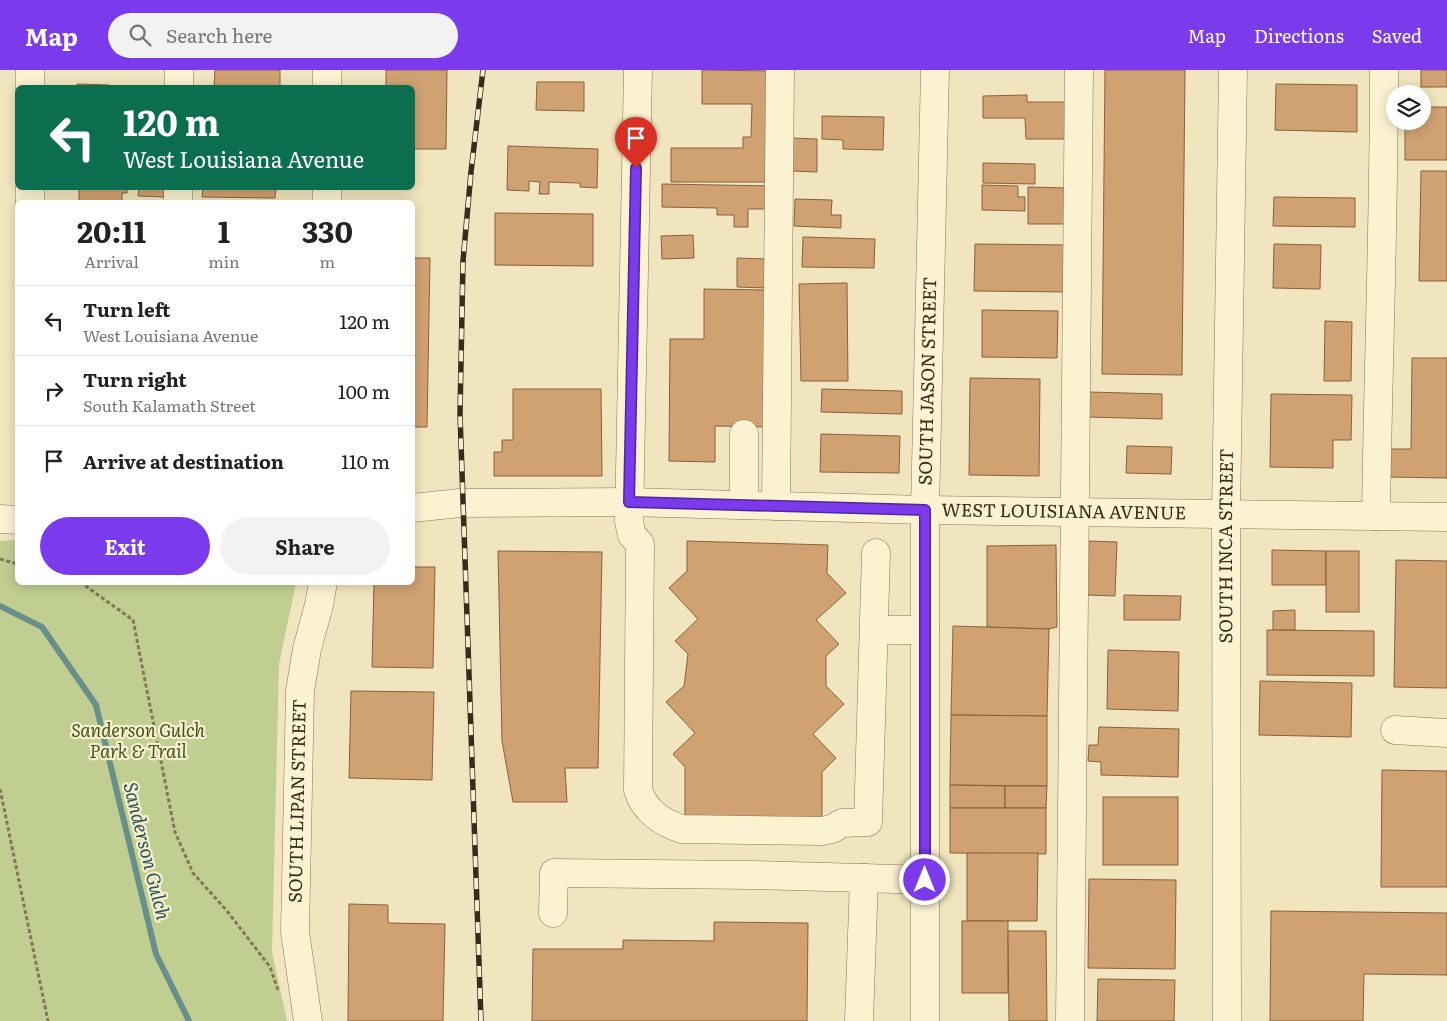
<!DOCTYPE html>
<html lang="en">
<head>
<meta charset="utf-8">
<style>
	body { margin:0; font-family:Literata,serif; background:#f2f2f2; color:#222; height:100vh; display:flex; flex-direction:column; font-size:19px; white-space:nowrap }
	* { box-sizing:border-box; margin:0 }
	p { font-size:16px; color:#767676 }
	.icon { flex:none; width:28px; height:28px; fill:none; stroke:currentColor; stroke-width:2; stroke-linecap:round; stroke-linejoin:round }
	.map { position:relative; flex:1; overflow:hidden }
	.panel { position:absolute; left:15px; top:130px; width:400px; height:385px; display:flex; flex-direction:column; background:#fff; border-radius:8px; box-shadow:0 2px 12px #0003 }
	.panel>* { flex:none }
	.hud { position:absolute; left:15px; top:15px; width:400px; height:105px; border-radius:8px; box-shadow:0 2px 12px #0003; background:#0b6e4f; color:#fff; overflow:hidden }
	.buttons { position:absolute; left:1386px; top:15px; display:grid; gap:10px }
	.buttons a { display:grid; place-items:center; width:45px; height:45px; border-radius:50%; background:#fff; box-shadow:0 2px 12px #0003; font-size:25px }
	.pin { position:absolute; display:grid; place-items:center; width:42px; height:42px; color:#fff; margin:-51px -21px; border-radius:50% 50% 50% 0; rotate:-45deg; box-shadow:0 0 5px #0007 }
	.pin .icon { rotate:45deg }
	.me { position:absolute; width:55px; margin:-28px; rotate:0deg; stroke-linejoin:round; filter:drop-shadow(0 0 4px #0008) }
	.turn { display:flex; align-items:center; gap:18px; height:105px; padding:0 25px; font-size:22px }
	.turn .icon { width:65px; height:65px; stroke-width:2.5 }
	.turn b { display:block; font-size:35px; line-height:42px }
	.eta { display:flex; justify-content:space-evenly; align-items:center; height:85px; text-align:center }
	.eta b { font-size:30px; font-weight:700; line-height:35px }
	.button { display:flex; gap:10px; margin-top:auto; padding:10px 25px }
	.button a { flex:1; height:58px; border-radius:30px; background:#7c3aed; color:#fff; font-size:20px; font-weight:700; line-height:58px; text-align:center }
	.button a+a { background:#f2f2f2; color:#222 }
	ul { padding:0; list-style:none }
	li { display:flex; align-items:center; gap:15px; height:70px; padding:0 25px; border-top:1px solid #e0e0e0 }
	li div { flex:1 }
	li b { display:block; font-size:19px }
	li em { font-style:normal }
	header { display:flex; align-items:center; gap:30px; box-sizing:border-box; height:70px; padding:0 25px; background:#7c3aed; color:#fff }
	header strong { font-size:24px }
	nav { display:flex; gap:28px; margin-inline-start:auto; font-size:18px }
	.search { width:350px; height:45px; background:#f2f2f2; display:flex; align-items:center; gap:12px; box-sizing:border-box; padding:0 18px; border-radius:28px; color:#767676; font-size:19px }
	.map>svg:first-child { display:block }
</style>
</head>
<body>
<header>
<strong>Map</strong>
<div class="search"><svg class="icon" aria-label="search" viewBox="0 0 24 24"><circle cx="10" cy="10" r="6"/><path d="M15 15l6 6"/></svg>Search here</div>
<nav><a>Map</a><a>Directions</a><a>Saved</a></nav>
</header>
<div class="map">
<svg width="1447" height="951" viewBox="0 0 1447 951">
	<rect width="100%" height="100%" fill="#f0e5be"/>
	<!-- green -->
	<path fill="#c1ce91" d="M17 470 18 512 296 513 279 594 272 882 287 951H0V471Z"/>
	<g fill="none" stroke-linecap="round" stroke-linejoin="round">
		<!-- stream -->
		<path stroke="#688f89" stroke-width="6" d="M0 536 42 557 96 635 156 884 189 951"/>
	</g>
	<!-- building -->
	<g fill="#d0a171" stroke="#89613a">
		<path d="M215 0H280V18H214Z"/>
		<path d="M386 0H447L446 79H412V18H386Z"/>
		<path d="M702 0 774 1 773 112H671V78H743V67H751L752 34H702Z"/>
		<path d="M1105 0H1185L1182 305 1102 304Z"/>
		<rect x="1421" y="0" width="26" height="17"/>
		<path d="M537 12H584V41L536 40Z"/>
		<path d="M77 14 109 15V18H77Z"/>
		<path d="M1276 14 1357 15V62L1275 60Z"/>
		<path d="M1027 25V32H1066V69H1026L1025 48H983V26Z"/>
		<path d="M1422 37H1447V90H1405V51H1422Z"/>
		<path d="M822 46 884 47 883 80 843 79V70L822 69Z"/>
		<path d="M792 68 817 69V102L791 101Z"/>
		<path d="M508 76 598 79 597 118 580 117V113L549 112V124H539L540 112 529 111V121L507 120Z"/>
		<path d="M983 93 1035 94V114L983 113Z"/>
		<path d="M1421 101H1447V211H1419Z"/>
		<path d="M662 114 774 116 773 139H748V157H734V145H717V138L662 137Z"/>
		<path d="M982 115 1018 116V127H1025V141L982 140Z"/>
		<path d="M1028 117 1069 118 1068 154H1028Z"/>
		<path d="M79 118H127V123H122V132H79Z"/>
		<path d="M139 118H164V127L138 126Z"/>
		<path d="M203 118H276L275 128 202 127Z"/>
		<path d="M1274 127 1355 128V157L1273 156Z"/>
		<path d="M795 129 832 130 831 145H841V158L794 156Z"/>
		<path d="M495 143 593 144V196L495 195Z"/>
		<path d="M693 165 694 188 662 189 661 166Z"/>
		<path d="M803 167 875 169 874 198 802 197Z"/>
		<path d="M975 174 1072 175V222L974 221Z"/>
		<path d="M1274 174 1321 175 1320 219 1273 218Z"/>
		<path d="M412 188H430L427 357H412Z"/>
		<path d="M737 188 767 189V218L737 217Z"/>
		<path d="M847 213 848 311H801L799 214Z"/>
		<path d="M704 219 771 220 769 357 715 356V392L669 391 670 269H704Z"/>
		<path d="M982 240 1058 241 1057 288 982 287Z"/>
		<path d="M1325 251 1352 252 1351 311H1324Z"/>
		<path d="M1412 288H1447V408L1387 407 1388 379H1411Z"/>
		<path d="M970 308 1040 309 1039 406 969 405Z"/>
		<path d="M513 319H601L602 406H494V382H502V370H513Z"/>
		<path d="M822 319 902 321V344L821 342Z"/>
		<path d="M1089 322 1162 324V349L1088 347Z"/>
		<path d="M1271 324 1352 325 1351 370H1333V398L1270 397Z"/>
		<path d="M821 364 900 366 899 403 820 402Z"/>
		<path d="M1127 376 1172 377 1171 404 1126 403Z"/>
		<path d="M687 471 828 475 827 503 846 523 816 550 839 574 826 586V616L844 634 813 664 836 688 822 702V753L685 752V697L673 684 695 663 666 632 684 616 688 584 675 571 698 549 669 518 687 501Z"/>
		<path d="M1089 471 1117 472 1115 526 1087 525Z"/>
		<path d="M1056 475 1057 557 1049 559 987 557V476Z"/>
		<path d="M1272 480 1326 481V515H1272Z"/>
		<path d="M498 481 602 482 598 698H565L567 732H513L502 671Z"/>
		<rect x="1326" y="481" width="33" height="61"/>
		<path d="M1396 490 1447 491V618L1394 617Z"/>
		<path d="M412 497H435L433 598 372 597 374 512H412Z"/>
		<path d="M1124 525 1181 526 1180 550H1124Z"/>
		<path d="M1295 540V560H1273V541Z"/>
		<path d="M953 556 1049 559 1047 646 951 645Z"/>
		<path d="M1267 560 1374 561V606L1267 605Z"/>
		<path d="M1108 580 1179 582 1178 641 1107 639Z"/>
		<path d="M1260 611 1352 613 1351 667 1259 665Z"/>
		<path d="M351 621 434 622 432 710 349 708Z"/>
		<path d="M951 645 1047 646V716L950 715Z"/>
		<path d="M1099 657 1179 659 1178 707 1101 705V692L1088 691 1089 675H1098Z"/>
		<path d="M1382 700 1447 701V817H1381Z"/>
		<path d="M950 715 1005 716V738H950Z"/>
		<path d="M1005 716H1047L1046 738H1005Z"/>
		<rect x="1103" y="727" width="75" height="68"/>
		<path d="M950 738H1046V784L950 783Z"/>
		<path d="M967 783H1038L1037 851H967Z"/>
		<path d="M1089 809 1176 810 1175 899 1088 898Z"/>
		<path d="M349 834 388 835V853L445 854 443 951H348Z"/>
		<path d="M1271 841 1447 843V905L1364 904 1363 951H1270Z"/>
		<rect x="962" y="851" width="46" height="72"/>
		<path d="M714 852 808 853 807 951H532L533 879H623V870L714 871Z"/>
		<path d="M1008 861H1046L1047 951H1009Z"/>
		<path d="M1098 909 1175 910 1174 951H1097Z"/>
	</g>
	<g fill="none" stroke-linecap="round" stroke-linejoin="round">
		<!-- minor casing -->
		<g stroke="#897556" stroke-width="29">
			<g id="minor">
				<path d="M30 0V18"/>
				<path d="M638 0 629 452 632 465 640 474 638 720C644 740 662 753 682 759L822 761 832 759 842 753 868 752 876 483"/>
				<path d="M179 18V0"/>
				<path d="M327 18V0"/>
				<path d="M30 118V132"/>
				<path d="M178 132V118"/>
				<path d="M327 132V118"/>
				<path d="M744 435V364"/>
				<path d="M776 436 780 0"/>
				<path id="s1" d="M412 438 460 433 629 432 925 440 1447 447"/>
				<path d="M1376 446C1378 297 1384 149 1384 0"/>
				<path d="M0 449 18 450"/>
				<path d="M874 560H925"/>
				<path d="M1395 660 1447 663"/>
				<path d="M553 843 554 803 752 805 864 808"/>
				<path id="s2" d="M308 951 295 862 300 621 307 579 319 535 323 512"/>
				<path d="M859 951 864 808 925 810"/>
				<path id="s3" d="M925 951V440L935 0"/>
				<path d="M1070 951 1079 0"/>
				<path id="s4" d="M1227 951 1226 444 1233 0"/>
			</g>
		</g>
		<!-- path -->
		<g stroke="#897556" stroke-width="3" stroke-dasharray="4 2.5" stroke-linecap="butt">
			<path d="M0 489 18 494"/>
			<path d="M80 512 133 550 175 762 193 803 227 841 254 876 270 897 278 920"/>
			<path d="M0 719 48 951"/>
		</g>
		<!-- minor -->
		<use href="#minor" stroke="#faf2d1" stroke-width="28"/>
		<!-- rail casing -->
		<g stroke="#372b1b" stroke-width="5.5">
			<path id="rail" d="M481 951 460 344 463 191 471 102 483 0"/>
		</g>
		<!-- rail -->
		<use href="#rail" stroke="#f7efcd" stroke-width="4" stroke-dasharray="11" stroke-linecap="butt"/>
	</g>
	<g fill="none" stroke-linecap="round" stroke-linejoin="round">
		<!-- route casing -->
		<g stroke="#51269a" stroke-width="12">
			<path id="route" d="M636 98 629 432 925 440V810"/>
		</g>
		<!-- route -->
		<use href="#route" stroke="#7c3aed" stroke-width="9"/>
	</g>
	<g text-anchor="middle" stroke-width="4.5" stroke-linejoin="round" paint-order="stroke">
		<!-- street labels -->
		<g font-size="18" fill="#372b1b" stroke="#f7efcd">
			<text dy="6" stroke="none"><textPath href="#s3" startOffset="640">SOUTH JASON STREET</textPath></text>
			<text dy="6" stroke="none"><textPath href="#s1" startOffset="652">WEST LOUISIANA AVENUE</textPath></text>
			<text dy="6" stroke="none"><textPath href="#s4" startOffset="475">SOUTH INCA STREET</textPath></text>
			<text dy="6" stroke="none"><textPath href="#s2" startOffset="221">SOUTH LIPAN STREET</textPath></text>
		</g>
		<!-- park labels -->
		<g font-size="18" font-style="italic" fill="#435521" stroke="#f7efcd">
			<text x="138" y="667">Sanderson Gulch<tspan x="138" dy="21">Park &amp; Trail</tspan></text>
		</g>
		<!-- water labels -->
		<g font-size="19" font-style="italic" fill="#2a5658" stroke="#f7efcd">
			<text transform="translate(147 781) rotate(76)" y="7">Sanderson Gulch</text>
		</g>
	</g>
</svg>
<div class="buttons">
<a><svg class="icon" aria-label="layers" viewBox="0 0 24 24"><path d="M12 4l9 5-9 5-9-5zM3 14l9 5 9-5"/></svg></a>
</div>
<div class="pin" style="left:636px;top:98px;background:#d93025"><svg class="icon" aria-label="arrive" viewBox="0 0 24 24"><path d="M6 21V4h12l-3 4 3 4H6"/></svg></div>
<svg class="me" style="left:925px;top:810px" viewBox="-20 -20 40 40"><circle r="17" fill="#7c3aed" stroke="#fff" stroke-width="3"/><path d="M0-11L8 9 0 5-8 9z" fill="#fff"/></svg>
<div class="hud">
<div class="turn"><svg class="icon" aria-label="left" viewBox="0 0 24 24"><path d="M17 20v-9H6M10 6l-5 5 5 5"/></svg><div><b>120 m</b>West Louisiana Avenue</div></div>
</div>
<section class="panel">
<div class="eta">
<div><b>20:11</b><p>Arrival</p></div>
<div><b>1</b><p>min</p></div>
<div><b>330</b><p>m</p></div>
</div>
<ul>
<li><svg class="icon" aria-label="left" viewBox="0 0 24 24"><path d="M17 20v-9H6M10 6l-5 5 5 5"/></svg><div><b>Turn left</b><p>West Louisiana Avenue</p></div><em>120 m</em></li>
<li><svg class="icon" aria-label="right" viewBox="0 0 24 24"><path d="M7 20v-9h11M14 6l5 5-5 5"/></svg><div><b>Turn right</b><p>South Kalamath Street</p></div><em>100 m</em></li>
<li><svg class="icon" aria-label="arrive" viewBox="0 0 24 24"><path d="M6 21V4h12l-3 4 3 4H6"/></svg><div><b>Arrive at destination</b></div><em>110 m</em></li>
</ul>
<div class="button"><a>Exit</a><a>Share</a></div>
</section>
</div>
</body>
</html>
